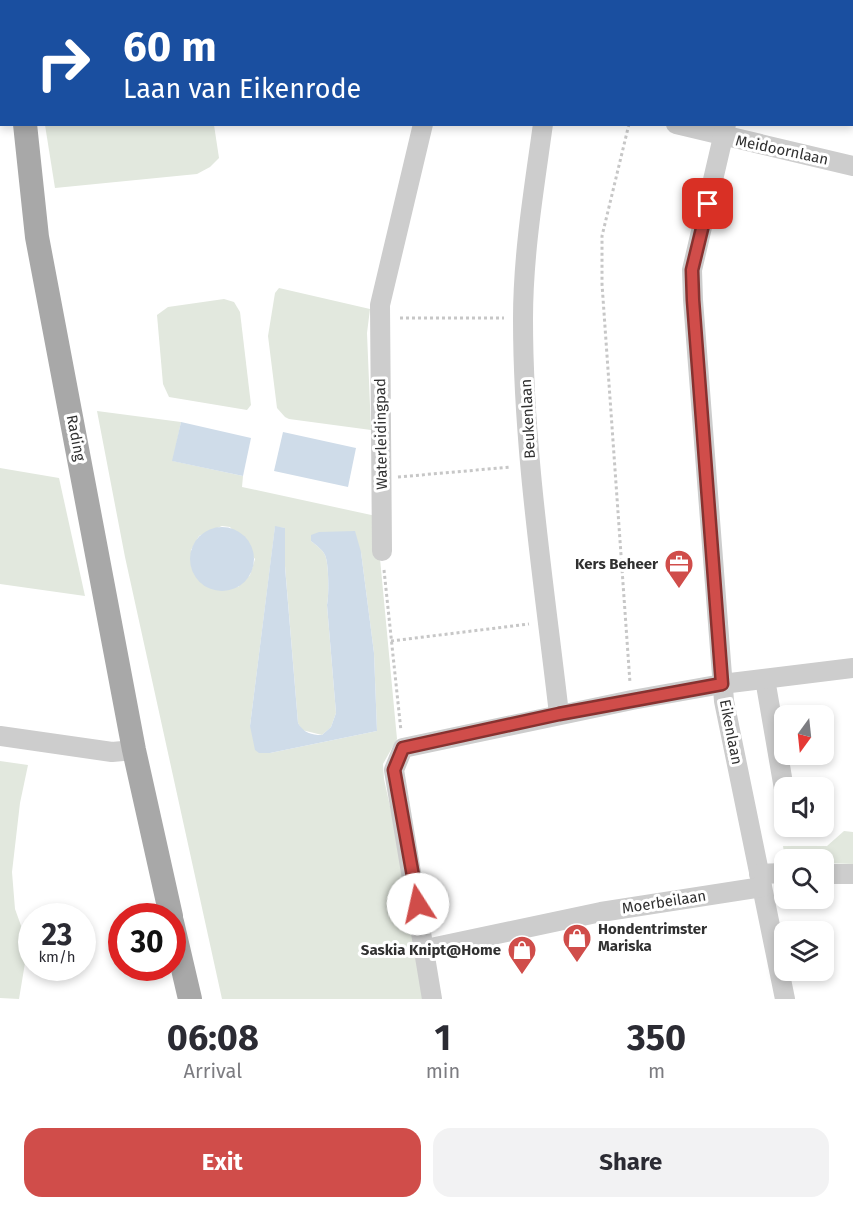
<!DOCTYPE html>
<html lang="en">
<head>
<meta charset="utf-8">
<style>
	body { margin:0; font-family:"Fira Sans",sans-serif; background:#f2f2f3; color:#2b2b33; height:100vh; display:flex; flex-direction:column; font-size:22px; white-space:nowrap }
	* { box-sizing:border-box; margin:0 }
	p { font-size:20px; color:#7c7c81 }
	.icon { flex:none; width:33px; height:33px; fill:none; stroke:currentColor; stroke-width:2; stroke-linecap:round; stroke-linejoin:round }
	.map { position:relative; height:999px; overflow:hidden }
	.panel { display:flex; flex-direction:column; background:#fff; flex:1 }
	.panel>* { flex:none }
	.hud { position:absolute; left:0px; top:0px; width:854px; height:126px; box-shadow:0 3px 9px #0003; background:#1a4fa0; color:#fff; overflow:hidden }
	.needle { width:39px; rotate:195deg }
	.controls { position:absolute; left:774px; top:705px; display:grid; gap:12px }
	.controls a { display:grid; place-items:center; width:60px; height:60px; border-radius:12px; background:#fff; box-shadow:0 3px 9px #0003; font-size:30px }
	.speed { position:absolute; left:18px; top:903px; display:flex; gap:12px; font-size:30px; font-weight:700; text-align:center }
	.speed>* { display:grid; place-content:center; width:78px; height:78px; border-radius:50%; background:#fff; box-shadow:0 3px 9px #0003; line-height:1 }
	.speed small { font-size:15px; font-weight:400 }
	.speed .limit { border:9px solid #d22; background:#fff; color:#111 }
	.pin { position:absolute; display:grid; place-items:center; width:51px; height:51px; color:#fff; margin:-26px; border-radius:12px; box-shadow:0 3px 9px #0006 }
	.me { position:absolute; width:66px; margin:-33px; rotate:350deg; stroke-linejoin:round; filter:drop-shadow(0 0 4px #0008) }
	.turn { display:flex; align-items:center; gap:21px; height:126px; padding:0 24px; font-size:27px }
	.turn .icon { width:78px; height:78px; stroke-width:2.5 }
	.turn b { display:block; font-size:42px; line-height:51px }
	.eta { display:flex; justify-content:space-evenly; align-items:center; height:102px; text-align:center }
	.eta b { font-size:36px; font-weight:700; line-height:42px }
	.button { display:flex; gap:12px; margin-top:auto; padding:12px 24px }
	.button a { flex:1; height:69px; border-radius:18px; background:#d04d4a; color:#fff; font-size:24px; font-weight:700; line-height:69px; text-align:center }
	.button a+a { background:#f2f2f3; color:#2b2b33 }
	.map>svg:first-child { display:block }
</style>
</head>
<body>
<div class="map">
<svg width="853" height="999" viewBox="0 0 853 999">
	<rect width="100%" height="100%" fill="#fff"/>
	<!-- green -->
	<g fill="#e2e8de" fill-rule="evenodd">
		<path d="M45 125H214L219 158 210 167 197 174 55 188Z"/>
		<path d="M279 288 370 309 367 333 371 430 289 419 285 417 277 408 268 336 275 293Z"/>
		<path d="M224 299 234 302 240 312 251 405 247 410 169 397 163 384 157 315 168 307Z"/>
		<path d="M97 411 181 422 173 461 243 476 242 487 376 516 397 739 383 764 384 779 396 834 423 999H222L125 557ZM222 526 230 527 255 559 250 575 238 587 191 550 199 536ZM275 527 285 528V566L298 723 302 730 322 735 331 727 336 713 327 605C329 597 329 563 325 555 323 550 316 545 311 541L361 552 374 653 377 731 270 753 250 726Z"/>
		<path d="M0 468 59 478 85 596 0 584Z"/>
		<path d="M0 761 28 765 20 803 12 872 15 909 28 945 19 999 0 998Z"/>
		<path d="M844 831 853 832V864L824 863V860L785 859 783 846H827Z"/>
	</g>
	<!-- water -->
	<g fill="#cfdce9">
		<path d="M181 422 251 438 243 476 172 461Z"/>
		<path d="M283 432 356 448 348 487 274 471Z"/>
		<path d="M275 526 285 528V567L298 723C304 733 311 735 322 735L331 727 336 713 327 605C329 597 329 563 325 555 323 550 316 545 311 541V535L319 532 355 531 361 552 374 653 377 731 270 753H259L255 750 250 726Z"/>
		<circle cx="222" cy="559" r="32"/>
	</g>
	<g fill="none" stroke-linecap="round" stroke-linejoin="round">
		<!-- path -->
		<g stroke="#c7c7c7" stroke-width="3" stroke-dasharray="3 3" stroke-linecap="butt">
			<path d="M656 2V0"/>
			<path d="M0 42 2 59"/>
			<path d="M852 54H853"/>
			<path d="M629 124 602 236V284L630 683"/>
			<path d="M400 318H504"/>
			<path d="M398 477 511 467"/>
			<path d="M384 570 401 731"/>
			<path d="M391 641 529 624"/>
		</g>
		<!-- minor -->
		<g stroke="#cdcdcd" stroke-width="20">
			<path d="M274 2V0"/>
			<path d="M568 2V0"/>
			<path d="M753 2 754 0"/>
			<path d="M543 124C534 189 523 254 523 319 523 451 544 583 559 714"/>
			<path d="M676 124 853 166"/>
			<path d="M726 124 692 270 693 300 724 701 785 999"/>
			<path d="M382 551 380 305 423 124"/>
			<path d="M765 679 784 789"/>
			<path d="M0 736 112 752 134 750"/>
			<path d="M759 874 784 873"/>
			<path d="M824 874H853"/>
			<path d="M426 949 601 912 762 887"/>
			<path d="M432 999 394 770 403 748 632 700 722 684 853 668"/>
		</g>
		<!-- major -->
		<g stroke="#a8a8a8" stroke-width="24">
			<path d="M12 0V2"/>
			<path d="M25 124 37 237 134 750 171 916"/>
			<path d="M172 922 190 999"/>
		</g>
	</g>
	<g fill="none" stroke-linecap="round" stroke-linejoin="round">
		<!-- route casing -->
		<g stroke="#873230" stroke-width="15">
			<path id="route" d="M418 904 394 770 403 748 559 714 722 684 693 300 692 270 708 204"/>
		</g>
		<!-- route -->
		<use href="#route" stroke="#d04d4a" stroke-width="10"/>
	</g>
	<!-- icons -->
	<defs>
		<g id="office-pin" transform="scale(1.5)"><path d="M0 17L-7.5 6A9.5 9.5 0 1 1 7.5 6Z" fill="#d04d4a" stroke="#fff"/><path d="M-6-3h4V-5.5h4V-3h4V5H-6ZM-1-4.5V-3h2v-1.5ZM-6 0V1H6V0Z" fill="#fff"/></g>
		<g id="shop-pin" transform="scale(1.5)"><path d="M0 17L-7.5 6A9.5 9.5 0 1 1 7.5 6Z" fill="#d04d4a" stroke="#fff"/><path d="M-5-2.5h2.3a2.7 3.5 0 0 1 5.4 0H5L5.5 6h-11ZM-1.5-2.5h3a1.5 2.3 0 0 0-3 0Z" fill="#fff"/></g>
	</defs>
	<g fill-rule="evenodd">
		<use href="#office-pin" x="679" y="564"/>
		<use href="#shop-pin" x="577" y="938"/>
		<use href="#shop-pin" x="522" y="950"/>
	</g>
	<g text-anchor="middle" stroke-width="6" stroke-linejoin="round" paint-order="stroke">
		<!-- street labels -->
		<g font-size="15" fill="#303030" stroke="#fff">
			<text transform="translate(782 150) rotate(12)" y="5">Meidoornlaan</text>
			<text transform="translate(528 419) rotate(-93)" y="5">Beukenlaan</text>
			<text transform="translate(381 434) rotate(-91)" y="5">Waterleidingpad</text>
			<text transform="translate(76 438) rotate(79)" y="5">Rading</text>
			<text transform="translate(731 732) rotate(79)" y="5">Eikenlaan</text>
			<text transform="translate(664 902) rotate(-9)" y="5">Moerbeilaan</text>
		</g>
		<!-- poi labels -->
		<g font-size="15" font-weight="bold" fill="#303030" stroke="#fff" text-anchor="end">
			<text x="658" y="569">Kers Beheer</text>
			<text x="598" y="934" text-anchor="start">Hondentrimster<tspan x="598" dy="17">Mariska</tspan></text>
			<text x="501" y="955">Saskia Knipt@Home</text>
		</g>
	</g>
</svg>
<div class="controls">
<a><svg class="needle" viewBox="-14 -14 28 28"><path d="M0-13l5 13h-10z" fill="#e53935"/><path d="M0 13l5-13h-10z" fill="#7c7c81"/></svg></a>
<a><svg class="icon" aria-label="sound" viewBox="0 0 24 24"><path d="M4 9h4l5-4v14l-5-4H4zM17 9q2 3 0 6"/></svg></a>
<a><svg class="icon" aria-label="search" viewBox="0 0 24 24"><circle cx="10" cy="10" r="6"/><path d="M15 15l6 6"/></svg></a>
<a><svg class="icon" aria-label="layers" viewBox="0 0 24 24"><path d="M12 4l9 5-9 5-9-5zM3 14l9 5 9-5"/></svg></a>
</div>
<div class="speed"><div>23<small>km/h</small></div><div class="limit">30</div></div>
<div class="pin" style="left:708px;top:204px;background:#d93025"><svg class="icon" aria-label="arrive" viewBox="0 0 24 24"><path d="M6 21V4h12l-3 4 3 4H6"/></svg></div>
<svg class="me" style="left:418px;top:904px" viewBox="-20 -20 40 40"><circle r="19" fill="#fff"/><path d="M0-13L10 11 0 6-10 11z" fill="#d04d4a"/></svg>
<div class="hud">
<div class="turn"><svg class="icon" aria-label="right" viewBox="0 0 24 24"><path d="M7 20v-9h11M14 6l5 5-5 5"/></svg><div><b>60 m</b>Laan van Eikenrode</div></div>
</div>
</div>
<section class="panel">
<div class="eta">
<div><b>06:08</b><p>Arrival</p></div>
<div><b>1</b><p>min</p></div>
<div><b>350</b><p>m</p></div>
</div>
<div class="button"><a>Exit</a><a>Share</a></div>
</section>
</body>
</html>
